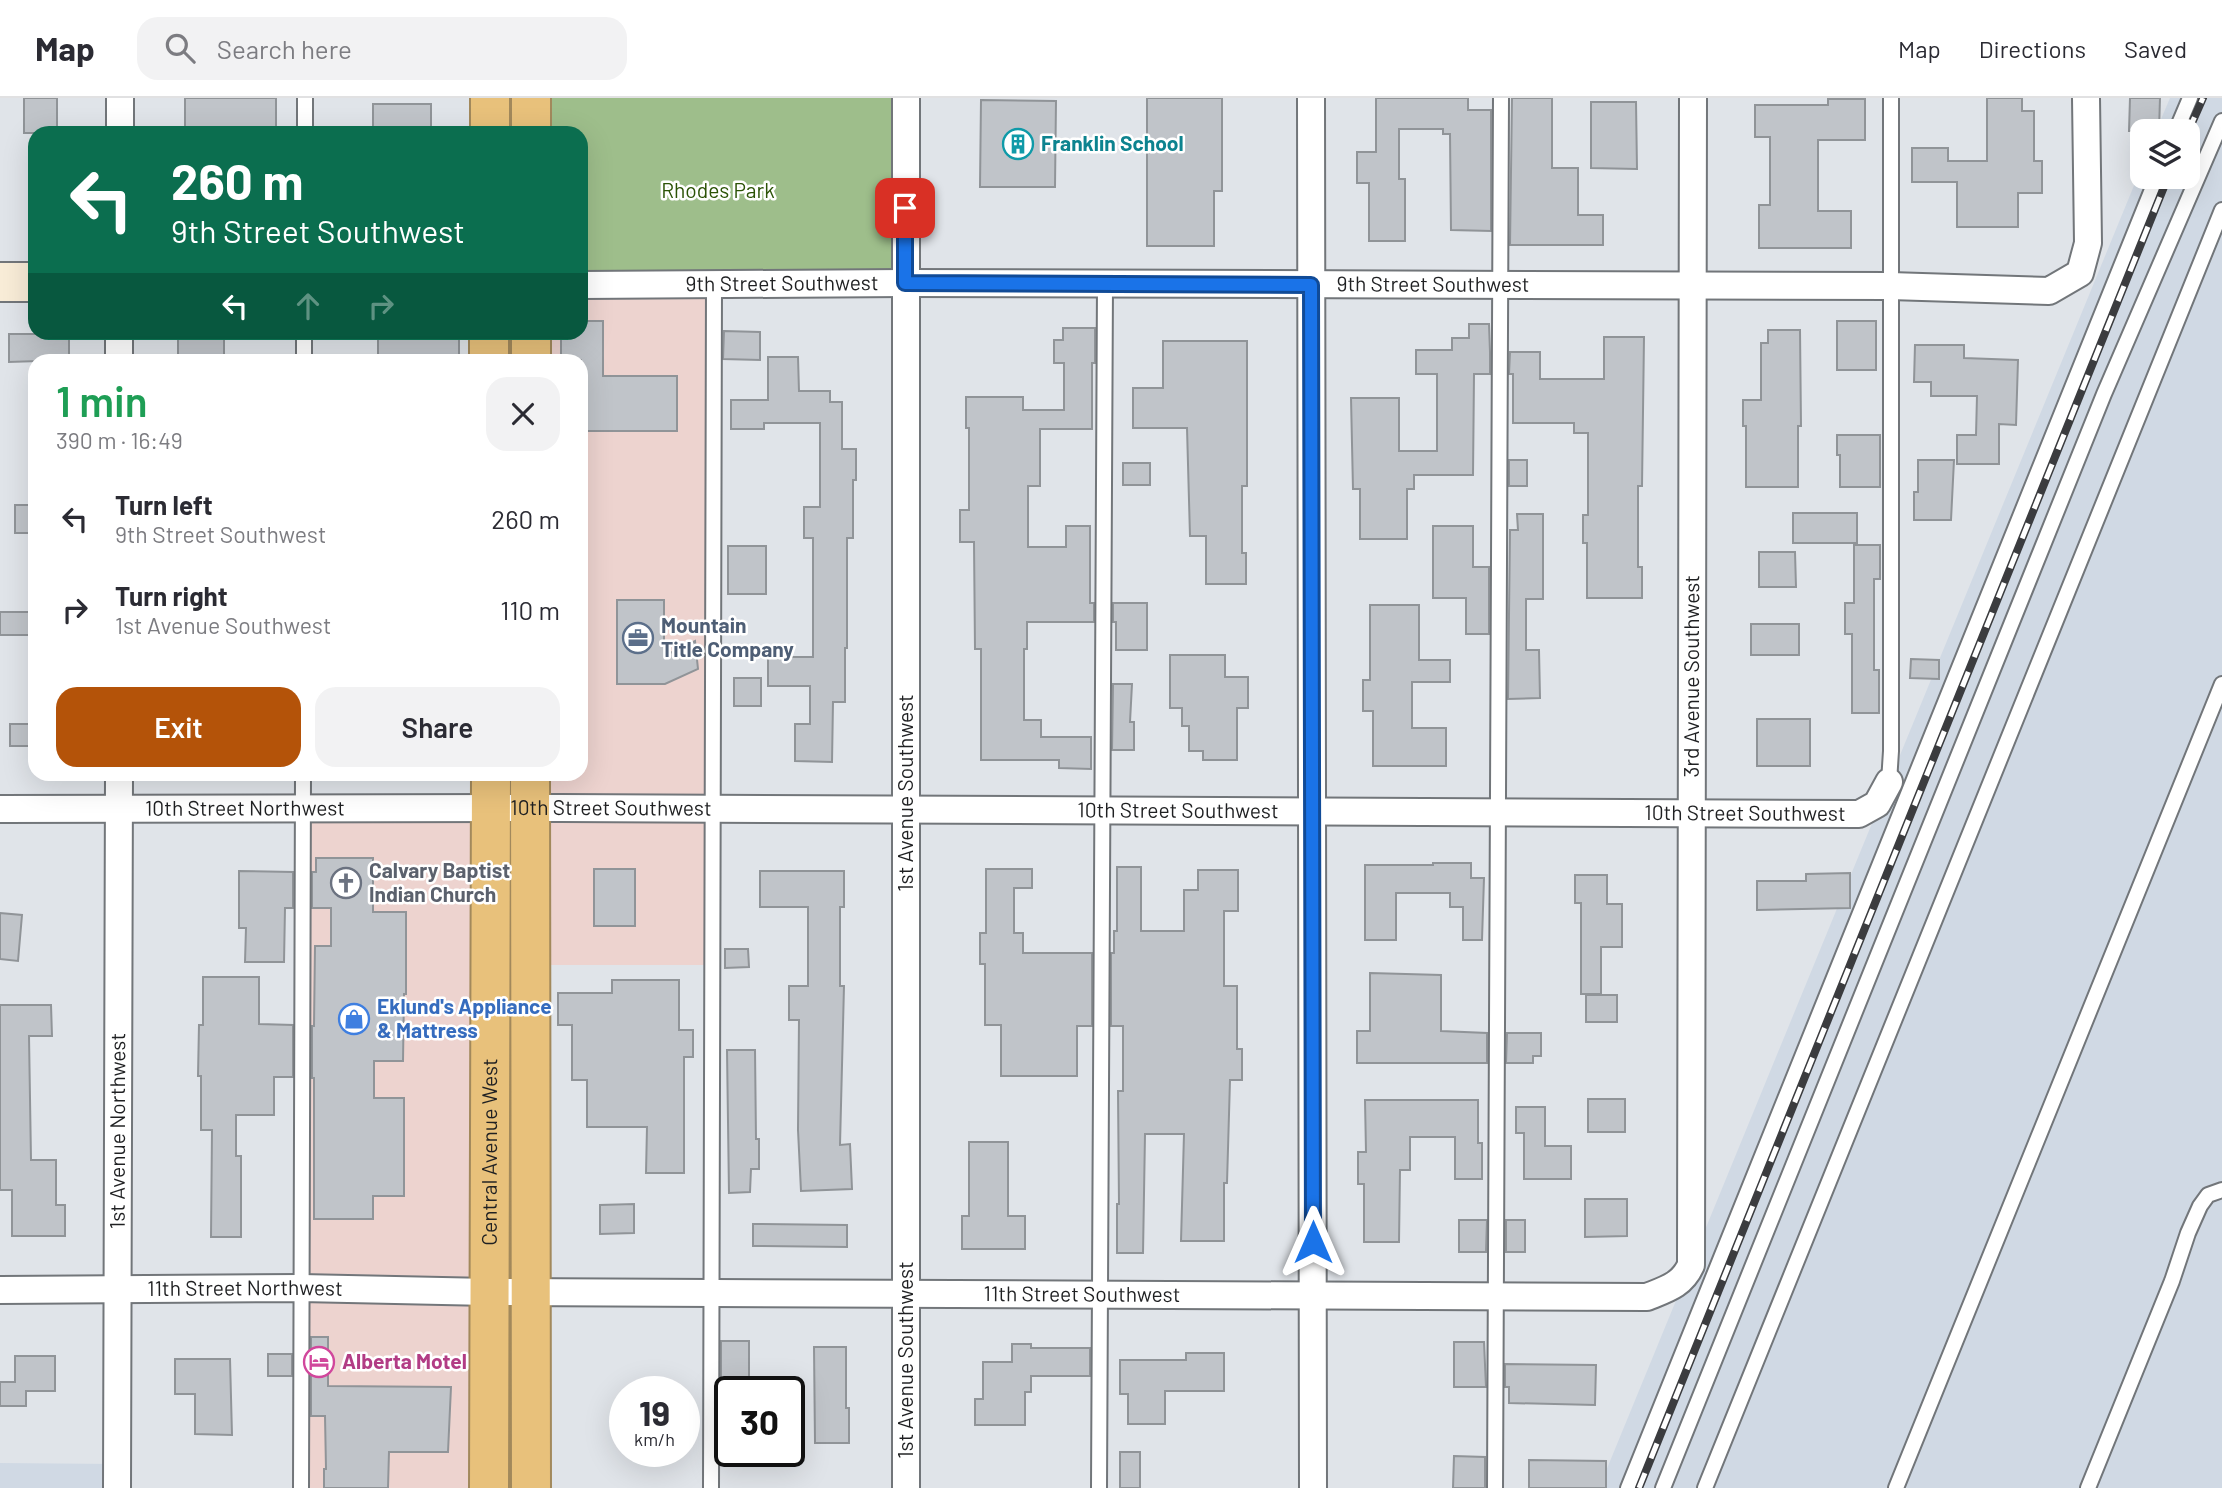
<!DOCTYPE html>
<html lang="en">
<head>
<meta charset="utf-8">
<style>
	body { margin:0; font-family:Barlow,sans-serif; background:#f2f2f3; color:#2b2b33; height:100vh; display:flex; flex-direction:column; font-size:26px; white-space:nowrap }
	* { box-sizing:border-box; margin:0 }
	p { font-size:23px; color:#7c7c81 }
	.icon { flex:none; width:38px; height:38px; fill:none; stroke:currentColor; stroke-width:2; stroke-linecap:round; stroke-linejoin:round }
	.map { position:relative; flex:1; overflow:hidden }
	.sheet { position:absolute; left:28px; top:256px; width:560px; height:427px; display:flex; flex-direction:column; background:#fff; border-radius:21px; box-shadow:0 7px 28px #0002 }
	.sheet>* { flex:none }
	.banner { position:absolute; left:28px; top:28px; width:560px; height:214px; border-radius:21px; box-shadow:0 7px 28px #0002; background:#0b6e4f; color:#fff; overflow:hidden }
	.controls { position:absolute; left:2130px; top:21px; display:grid; gap:14px }
	.controls a { display:grid; place-items:center; width:70px; height:70px; border-radius:14px; background:#fff; box-shadow:0 7px 28px #0002; font-size:35px }
	.speed { position:absolute; left:609px; top:1278px; display:flex; gap:14px; font-size:35px; font-weight:700; text-align:center }
	.speed>* { display:grid; place-content:center; width:91px; height:91px; border-radius:50%; background:#fff; box-shadow:0 7px 28px #0002; line-height:1 }
	.speed small { font-size:18px; font-weight:400 }
	.speed .limit { border:4px solid #111; border-radius:10px; background:#fff; color:#111 }
	.pin { position:absolute; display:grid; place-items:center; width:60px; height:60px; color:#fff; margin:-30px; border-radius:14px; box-shadow:0 4px 10px #0006 }
	.me { position:absolute; width:77px; margin:-38px; rotate:0deg; stroke-linejoin:round; filter:drop-shadow(0 0 5px #0008) }
	.turn { display:flex; align-items:center; gap:24px; height:147px; padding:0 28px; font-size:32px }
	.turn .icon { width:91px; height:91px; stroke-width:2.5 }
	.turn b { display:block; font-size:49px; line-height:60px }
	.lanes { display:flex; align-items:center; height:66px; padding:0 28px; background:#0003; justify-content:center; gap:35px; direction:ltr }
	.lanes .off { opacity:.35 }
	.round { display:grid; place-items:center; flex:none; width:74px; height:74px; border-radius:21px; background:#f2f2f3 }
	.overview { display:flex; align-items:center; justify-content:space-between; height:119px; padding:0 28px }
	h1 { font-size:42px; font-weight:600; line-height:52px; color:#1e9e55 }
	.cta { display:flex; gap:14px; margin-top:auto; padding:14px 28px }
	.cta a { flex:1; height:80px; border-radius:21px; background:#b45309; color:#fff; font-size:28px; font-weight:600; line-height:80px; text-align:center }
	.cta a+a { background:#f2f2f3; color:#2b2b33 }
	ul { padding:0; list-style:none }
	li { display:flex; align-items:center; gap:21px; height:91px; padding:0 28px }
	li div { flex:1 }
	li b { display:block; font-size:26px }
	li em { font-style:normal }
	header { display:flex; align-items:center; gap:42px; box-sizing:border-box; height:98px; padding:0 35px; background:#fff; border-bottom:2px solid #e1e1e2 }
	header strong { font-size:33px }
	nav { display:flex; gap:38px; margin-inline-start:auto; font-size:24px }
	.search { width:490px; height:63px; background:#f2f2f3; display:flex; align-items:center; gap:18px; box-sizing:border-box; padding:0 24px; border-radius:21px; color:#7c7c81; font-size:26px }
	.map>svg:first-child { display:block }
</style>
</head>
<body>
<header>
<strong>Map</strong>
<div class="search"><svg class="icon" aria-label="search" viewBox="0 0 24 24"><circle cx="10" cy="10" r="6"/><path d="M15 15l6 6"/></svg>Search here</div>
<nav><a>Map</a><a>Directions</a><a>Saved</a></nav>
</header>
<div class="map">
<svg width="2222" height="1390" viewBox="0 0 2222 1390">
	<rect width="100%" height="100%" fill="#e0e4e9"/>
	<!-- commercial -->
	<g fill="#edd3cf">
		<path d="M581 187H714L713 867H530V676H581V262H531V235L581 234Z"/>
		<path d="M491 710 489 1390H301L303 711Z"/>
	</g>
	<!-- built -->
	<g fill="#d0d9e4">
		<path d="M2170 0H2222V1390H1599L2142 68V79H2188V33H2156Z"/>
		<path d="M0 1365 117 1366V1390H0Z"/>
	</g>
	<!-- green -->
	<path fill="#9ebe8b" d="M531 0H906L905 185 581 186V35H531Z"/>
	<!-- building -->
	<g fill="#c0c4c9" stroke="#909498" stroke-width="2">
		<rect x="24" y="0" width="33" height="35"/>
		<path d="M185 0H276V35H252V31H185Z"/>
		<path d="M1147 0H1222V93H1214V148H1147Z"/>
		<path d="M1376 0H1468V12H1491V133L1451 132 1450 36H1443V31H1399V81H1405V143H1369V85H1357V54H1376Z"/>
		<path d="M1512 0H1552V70H1578V117H1603V147H1510Z"/>
		<path d="M1987 0H2022V13H2034V63H2042V95H2018V129H1957V84H1912V50H1948V63H1987Z"/>
		<path d="M2130 0H2160L2159 33H2129Z"/>
		<path d="M1828 1H1865V42H1818V113H1851V150H1759V107H1770V39H1755V7H1828Z"/>
		<path d="M981 2 1056 3 1055 89H980Z"/>
		<path d="M1591 4H1636L1637 71 1591 70Z"/>
		<rect x="373" y="6" width="58" height="25"/>
		<path d="M581 223H603V278H677V333H581V262H561V234H581Z"/>
		<rect x="1837" y="223" width="39" height="49"/>
		<path d="M1469 226H1489L1490 254V276H1474L1473 377H1414V391H1407V441H1360V391H1353L1351 300H1399V353H1437V276H1416V252H1452V240H1469Z"/>
		<path d="M1063 230H1095V265H1092V331H1040V388H1028V449H1066V428H1090V505H1094V524H1027V551H1024V622H1041V639H1091V671L1059 670V662H981V551H975L974 444H960V412H969V330H966V299H1023V312H1064V265H1054V242H1063Z"/>
		<path d="M1768 232H1800L1801 328H1798V389H1746V328H1743V302H1761V245H1768Z"/>
		<path d="M724 233 760 234V262L723 261Z"/>
		<rect x="378" y="234" width="81" height="28"/>
		<path d="M9 236H69V262L9 264Z"/>
		<rect x="178" y="236" width="46" height="26"/>
		<path d="M1604 239H1644L1642 388H1638V469H1642V500H1587V445H1583V417H1588V335H1574V325H1513V276H1509L1510 254H1540V281H1604Z"/>
		<path d="M1163 243H1247V388H1242V455H1246V486H1206V438H1190L1187 330H1133V290H1163Z"/>
		<path d="M1915 247H1964V260L2018 262 2016 327 1999 326V366H1957V337H1976L1977 298H1931V284H1914Z"/>
		<path d="M768 259H798L799 293H830V304H842V351H856V382H853V440H847V550H845V604H833L832 664 795 663V626H810V588H768V559H813V440H804V409H820V325H764V331H731V302H768Z"/>
		<path d="M1837 337H1880V389H1840V357H1837Z"/>
		<rect x="1509" y="362" width="18" height="26"/>
		<path d="M1918 362H1954L1951 422H1914V394H1918Z"/>
		<rect x="1123" y="365" width="27" height="22"/>
		<rect x="15" y="407" width="20" height="28"/>
		<rect x="1793" y="415" width="64" height="30"/>
		<path d="M1517 416H1543V501H1526V552H1539L1540 600 1508 601 1510 432H1518Z"/>
		<path d="M1433 428H1473V469H1489V536H1466V500H1433Z"/>
		<path d="M1854 447H1880V481H1874V572H1879V615H1852V536H1845V505H1854Z"/>
		<rect x="728" y="448" width="38" height="48"/>
		<path d="M1759 454H1795L1796 489H1759Z"/>
		<path d="M617 502H664V558L695 543 698 571 665 586H617Z"/>
		<path d="M1113 505H1147V552H1116V524H1113Z"/>
		<path d="M1370 507H1419V562H1450V584H1412V630H1446V668H1373V613H1363V582H1370Z"/>
		<rect x="0" y="514" width="35" height="23"/>
		<rect x="1751" y="526" width="48" height="31"/>
		<path d="M1170 557H1225V579H1248V610H1237V662H1203V653H1189V628H1182V610H1170Z"/>
		<path d="M1911 561 1939 562V581L1910 580Z"/>
		<rect x="734" y="580" width="27" height="28"/>
		<path d="M1113 586H1132L1130 624H1134V652H1112Z"/>
		<rect x="1757" y="621" width="53" height="47"/>
		<rect x="10" y="626" width="25" height="22"/>
		<path d="M316 760H373V814H406V896H404L403 963H374V1000H404V1098H373V1121H314V980H312V928H314L315 848H331V810H312V774H316Z"/>
		<path d="M1433 765H1471V780H1484L1482 842H1463V809H1450V795H1396V842H1365V767H1433Z"/>
		<path d="M1117 769H1141V833H1184V792H1198V772H1238V813H1224V888H1237V951H1242V982H1230L1227 1085H1224V1143H1181L1184 1036H1145L1143 1155H1117V1106H1119L1118 993H1123V928H1111V855H1114V833H1117Z"/>
		<rect x="594" y="771" width="41" height="57"/>
		<path d="M986 771H1032V790H1014V835H1023V855H1092V928H1077V978H1001V927H985V866H980V835H986Z"/>
		<path d="M239 773 293 774V810H285L284 864H245L246 830H239Z"/>
		<path d="M760 773H844V809H840V888H844L840 1047 850 1046 852 1091 801 1093 798 1032 799 922H789V888H808V809H760Z"/>
		<path d="M1850 775V810L1757 812V783H1806V776Z"/>
		<path d="M1575 777H1607V806H1622V849H1601V896H1581V805H1575Z"/>
		<path d="M0 815 22 817 18 863 0 861Z"/>
		<path d="M725 851H748L749 869 725 870Z"/>
		<path d="M1370 875 1441 877V933L1487 935V965H1357V933H1370Z"/>
		<path d="M203 879H259V926L293 927V979H274V1017H236V1058H241V1139H211L212 1032H201V978H198L199 927H203Z"/>
		<path d="M612 882H679V932H693V959H684V1075H646L647 1029H587V982H572V927H558V895H612Z"/>
		<rect x="1586" y="897" width="31" height="27"/>
		<path d="M0 907H51L52 938H29L31 1062H56V1107H65V1138H12V1092H0Z"/>
		<path d="M1507 935H1541V958H1533V965H1506Z"/>
		<path d="M727 952H755L756 1041H759V1071H751L750 1094 729 1095Z"/>
		<rect x="1588" y="1001" width="37" height="33"/>
		<path d="M1365 1002H1478V1045H1482V1081H1455V1039H1410V1072H1400L1399 1144H1364V1086H1358V1054H1366Z"/>
		<path d="M1516 1009H1545V1048H1571V1081H1524V1035H1516Z"/>
		<path d="M969 1044H1008V1118H1025V1151H962V1118H969Z"/>
		<path d="M1585 1101H1627V1138L1585 1139Z"/>
		<path d="M634 1106V1135L600 1136V1107Z"/>
		<path d="M1459 1122H1487L1486 1154H1459Z"/>
		<rect x="1506" y="1122" width="19" height="32"/>
		<path d="M753 1126 847 1127V1149L753 1148Z"/>
		<path d="M311 1239H328V1288L451 1289 448 1354H389L388 1390H324V1371H326L325 1318H311Z"/>
		<rect x="721" y="1243" width="28" height="38"/>
		<path d="M1454 1244H1484L1486 1289H1454Z"/>
		<path d="M1012 1246H1031V1250H1090V1278H1031V1294H1025V1327H975V1301H983V1264H1012Z"/>
		<path d="M814 1249H846V1310H849V1345H815Z"/>
		<path d="M1186 1255H1224V1293H1165V1326H1128V1296H1120V1262H1186Z"/>
		<rect x="268" y="1256" width="24" height="22"/>
		<path d="M15 1258H55V1293H26V1308H0V1284H15Z"/>
		<path d="M175 1261H230L232 1337 195 1336V1296H175Z"/>
		<path d="M1505 1266 1596 1267 1595 1307 1509 1305V1289H1505Z"/>
		<rect x="1120" y="1354" width="20" height="36"/>
		<path d="M1454 1358 1485 1359V1390H1453Z"/>
		<path d="M1529 1362 1606 1363V1390H1529Z"/>
	</g>
	<g fill="none" stroke-linecap="round" stroke-linejoin="round">
		<!-- lane casing -->
		<g stroke="#72767a" stroke-width="18">
			<g id="lane">
				<path d="M2176 33 2190 0"/>
				<path d="M305 35V0"/>
				<path d="M304 262V234"/>
				<path d="M1889 684 1891 653V0"/>
				<path d="M301 1390 303 676"/>
				<path d="M711 1390 714 187"/>
				<path d="M1099 1390 1105 186"/>
				<path d="M1495 1390 1501 0"/>
				<path d="M1628 1390 2157 79"/>
				<path d="M1663 1390 2104 296 2222 23"/>
				<path d="M1705 1390 2222 112"/>
				<path d="M1896 1390 2222 586"/>
				<path d="M2088 1390 2172 1183 2188 1135 2200 1108 2208 1097 2222 1092"/>
			</g>
		</g>
		<!-- street casing -->
		<g stroke="#72767a" stroke-width="30">
			<g id="street">
				<path d="M906 0V1390"/>
				<path d="M1311 0 1313 1390"/>
				<path d="M120 35V0"/>
				<path id="s1" d="M581 187 905 185 1890 188 2049 193 2080 175 2088 145 2086 0"/>
				<path d="M119 262V234"/>
				<path id="s2" d="M0 711 562 710 1859 716 1877 706 1889 684"/>
				<path id="s3" d="M0 1192 301 1190 489 1194 1647 1199C1667 1191 1682 1187 1691 1167L1693 0"/>
				<path id="s4" d="M117 1390 119 676"/>
			</g>
		</g>
		<!-- secondary casing -->
		<g stroke="#72767a" stroke-width="42">
			<path id="secondary" d="M0 184H35"/>
		</g>
		<!-- highway casing -->
		<g stroke="#a2895c" stroke-width="42">
			<g id="highway">
				<path d="M531 0V35"/>
				<path d="M490 35V0"/>
				<path d="M489 234V262"/>
				<path d="M531 262V234"/>
				<path d="M530 676 531 1390"/>
				<path id="s5" d="M489 1390 491 676"/>
			</g>
		</g>
		<!-- lane -->
		<use href="#lane" stroke="#fff" stroke-width="14"/>
		<!-- street -->
		<use href="#street" stroke="#fff" stroke-width="26"/>
		<!-- secondary -->
		<use href="#secondary" stroke="#f8ecd7" stroke-width="38"/>
		<!-- highway -->
		<use href="#highway" stroke="#e8c17b" stroke-width="38"/>
		<!-- rail casing -->
		<g stroke="#3b3c3f" stroke-width="8">
			<g id="rail">
				<path d="M2188 34 2203 0"/>
				<path d="M1639 1390 2168 79"/>
			</g>
		</g>
		<!-- rail -->
		<use href="#rail" stroke="#fff" stroke-width="5" stroke-dasharray="16" stroke-linecap="butt"/>
	</g>
	<g fill="none" stroke-linecap="round" stroke-linejoin="round">
		<!-- route casing -->
		<g stroke="#114b97" stroke-width="18">
			<path id="route" d="M905 110V185L1311 187 1313 1144"/>
		</g>
		<!-- route -->
		<use href="#route" stroke="#1a73e8" stroke-width="12"/>
	</g>
	<!-- icons -->
	<defs>
		<g id="building-ring" transform="scale(1.575)"><circle r="9.5" fill="#fff" stroke="#0f9aa8" stroke-width="1.5"/><path d="M-4-6H4V6H1V3H-1V6H-4ZM-2.5-4.3h1.7v1.8h-1.7ZM.8-4.3h1.7v1.8H.8ZM-2.5-1h1.7V.8h-1.7ZM.8-1h1.7V.8H.8Z" fill="#0f9aa8"/></g>
		<g id="office-ring" transform="scale(1.575)"><circle r="9.5" fill="#fff" stroke="#5c6f8a" stroke-width="1.5"/><path d="M-6-3h4V-5.5h4V-3h4V5H-6ZM-1-4.5V-3h2v-1.5ZM-6 0V1H6V0Z" fill="#5c6f8a"/></g>
		<g id="church-ring" transform="scale(1.575)"><circle r="9.5" fill="#fff" stroke="#6b7280" stroke-width="1.5"/><path d="M-1.2-6h2.4v3.5h3.3v2.4h-3.3V6h-2.4V-.1h-3.3v-2.4h3.3Z" fill="#6b7280"/></g>
		<g id="shop-ring" transform="scale(1.575)"><circle r="9.5" fill="#fff" stroke="#3f7fe0" stroke-width="1.5"/><path d="M-5-2.5h2.3a2.7 3.5 0 0 1 5.4 0H5L5.5 6h-11ZM-1.5-2.5h3a1.5 2.3 0 0 0-3 0Z" fill="#3f7fe0"/></g>
		<g id="hotel-ring" transform="scale(1.575)"><circle r="9.5" fill="#fff" stroke="#d1479c" stroke-width="1.5"/><path d="M-6-4.5h1.5V1H6V5H4.5V3h-9V5H-6ZM-4 0a1.8 1.8 0 1 1 3.6 0ZM.5 0V-2.5h3Q6-2.5 6 0Z" fill="#d1479c"/></g>
	</defs>
	<g fill-rule="evenodd">
		<use href="#building-ring" x="1018" y="46"/>
		<use href="#office-ring" x="638" y="540"/>
		<use href="#church-ring" x="346" y="785"/>
		<use href="#shop-ring" x="354" y="921"/>
		<use href="#hotel-ring" x="319" y="1264"/>
	</g>
	<g text-anchor="middle" stroke-width="5" stroke-linejoin="round" paint-order="stroke">
		<!-- culture labels -->
		<g font-size="21" font-weight="bold" fill="#0d838f" stroke="#fff" text-anchor="start">
			<text x="1041" y="53">Franklin School</text>
		</g>
		<!-- park labels -->
		<g font-size="21" fill="#2b5306" stroke="#fff">
			<text x="718" y="100">Rhodes Park</text>
		</g>
		<!-- street labels -->
		<g font-size="21" fill="#1f2022" stroke="#fff">
			<text dy="7" stroke="none"><textPath href="#s1" startOffset="201">9th Street Southwest</textPath></text>
			<text dy="7" stroke="none"><textPath href="#s1" startOffset="852">9th Street Southwest</textPath></text>
			<text dy="7" stroke="none"><textPath href="#s3" startOffset="2292">3rd Avenue Southwest</textPath></text>
			<text transform="translate(906 695) rotate(-90)" y="7">1st Avenue Southwest</text>
			<text dy="7" stroke="none"><textPath href="#s2" startOffset="611">10th Street Southwest</textPath></text>
			<text dy="7" stroke="none"><textPath href="#s2" startOffset="245">10th Street Northwest</textPath></text>
			<text dy="7" stroke="none"><textPath href="#s2" startOffset="1178">10th Street Southwest</textPath></text>
			<text dy="7" stroke="none"><textPath href="#s2" startOffset="1745">10th Street Southwest</textPath></text>
			<text dy="7" stroke="none"><textPath href="#s4" startOffset="357">1st Avenue Northwest</textPath></text>
			<text dy="7" stroke="none"><textPath href="#s5" startOffset="336">Central Avenue West</textPath></text>
			<text dy="7" stroke="none"><textPath href="#s3" startOffset="245">11th Street Northwest</textPath></text>
			<text dy="7" stroke="none"><textPath href="#s3" startOffset="1082">11th Street Southwest</textPath></text>
			<text transform="translate(906 1262) rotate(-90)" y="7">1st Avenue Southwest</text>
		</g>
		<!-- service labels -->
		<g font-size="21" font-weight="bold" fill="#4e5e75" stroke="#fff" text-anchor="start">
			<text x="661" y="535">Mountain<tspan x="661" dy="24">Title Company</tspan></text>
		</g>
		<!-- worship labels -->
		<g font-size="21" font-weight="bold" fill="#5b616d" stroke="#fff" text-anchor="start">
			<text x="369" y="780">Calvary Baptist<tspan x="369" dy="24">Indian Church</tspan></text>
		</g>
		<!-- shop labels -->
		<g font-size="21" font-weight="bold" fill="#366cbe" stroke="#fff" text-anchor="start">
			<text x="377" y="916">Eklund's Appliance<tspan x="377" dy="24">&amp; Mattress</tspan></text>
		</g>
		<!-- hotel labels -->
		<g font-size="21" font-weight="bold" fill="#b23c85" stroke="#fff" text-anchor="start">
			<text x="342" y="1271">Alberta Motel</text>
		</g>
	</g>
</svg>
<div class="controls">
<a><svg class="icon" aria-label="layers" viewBox="0 0 24 24"><path d="M12 4l9 5-9 5-9-5zM3 14l9 5 9-5"/></svg></a>
</div>
<div class="speed"><div>19<small>km/h</small></div><div class="limit">30</div></div>
<div class="pin" style="left:905px;top:110px;background:#d93025"><svg class="icon" aria-label="arrive" viewBox="0 0 24 24"><path d="M6 21V4h12l-3 4 3 4H6"/></svg></div>
<svg class="me" style="left:1313px;top:1144px" viewBox="-20 -20 40 40"><path d="M0-17L14 15 0 8-14 15z" fill="#1a73e8" stroke="#fff" stroke-width="4"/></svg>
<div class="banner">
<div class="turn"><svg class="icon" aria-label="left" viewBox="0 0 24 24"><path d="M17 20v-9H6M10 6l-5 5 5 5"/></svg><div><b>260 m</b>9th Street Southwest</div></div>
<div class="lanes"><svg class="icon" aria-label="left" viewBox="0 0 24 24"><path d="M17 20v-9H6M10 6l-5 5 5 5"/></svg><svg class="icon off" aria-label="ahead" viewBox="0 0 24 24"><path d="M12 20V5M6 11l6-6 6 6"/></svg><svg class="icon off" aria-label="right" viewBox="0 0 24 24"><path d="M7 20v-9h11M14 6l5 5-5 5"/></svg></div>
</div>
<section class="sheet">
<div class="overview"><div><h1>1 min</h1><p>390 m · 16:49</p></div><a class="round"><svg class="icon" aria-label="close" viewBox="0 0 24 24"><path d="M6 6l12 12M18 6L6 18"/></svg></a></div>
<ul>
<li><svg class="icon" aria-label="left" viewBox="0 0 24 24"><path d="M17 20v-9H6M10 6l-5 5 5 5"/></svg><div><b>Turn left</b><p>9th Street Southwest</p></div><em>260 m</em></li>
<li><svg class="icon" aria-label="right" viewBox="0 0 24 24"><path d="M7 20v-9h11M14 6l5 5-5 5"/></svg><div><b>Turn right</b><p>1st Avenue Southwest</p></div><em>110 m</em></li>
</ul>
<div class="cta"><a>Exit</a><a>Share</a></div>
</section>
</div>
</body>
</html>
